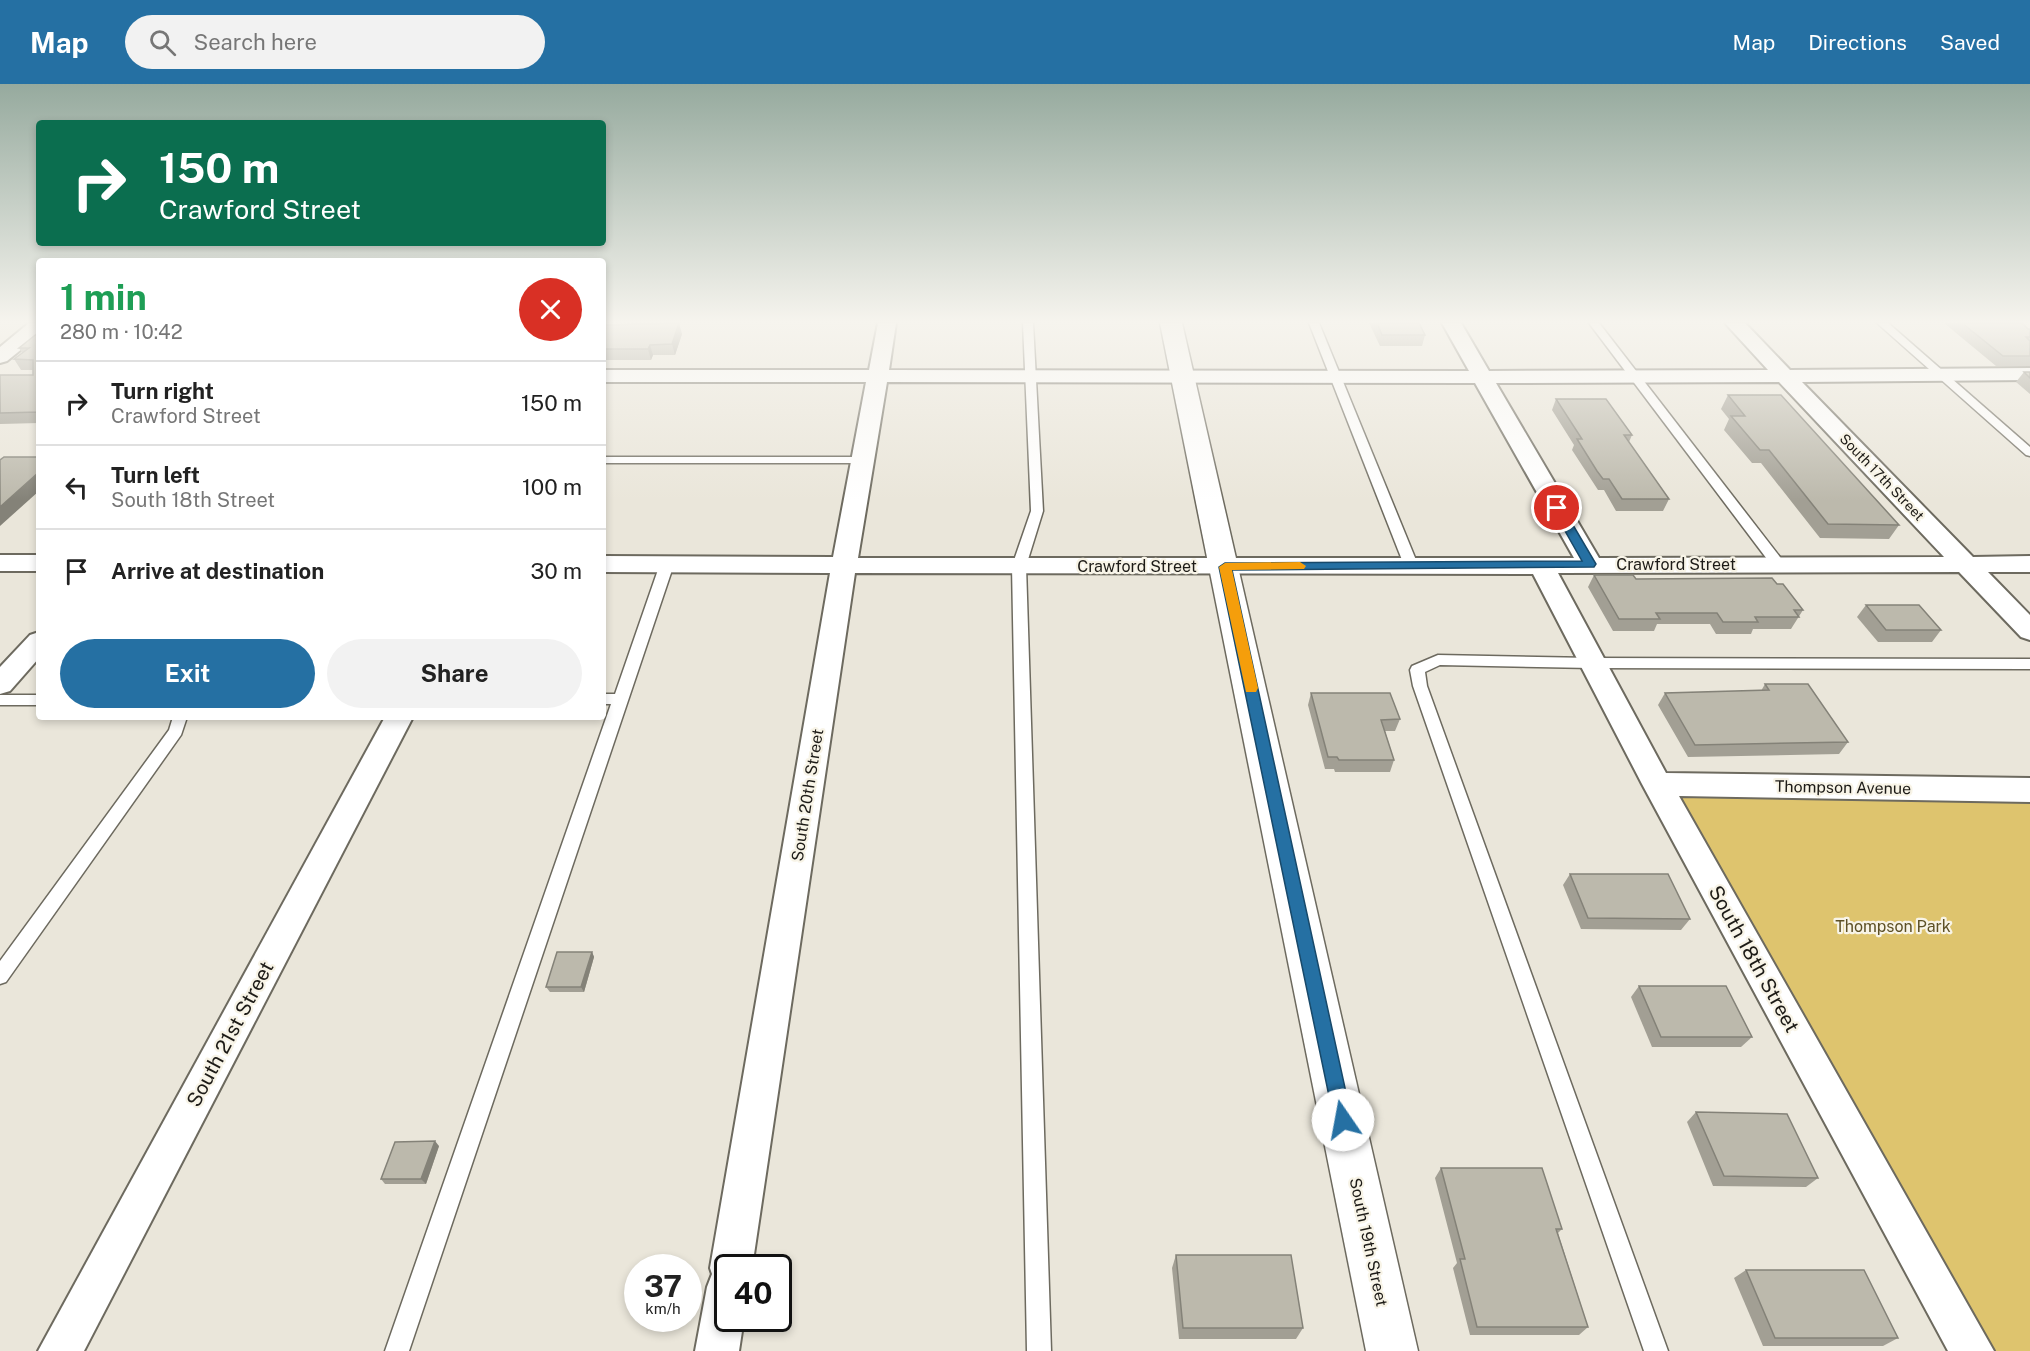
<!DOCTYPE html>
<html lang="en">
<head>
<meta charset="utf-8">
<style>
	body { margin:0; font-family:"Public Sans",sans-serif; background:#f2f2f2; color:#222; height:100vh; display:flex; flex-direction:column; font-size:22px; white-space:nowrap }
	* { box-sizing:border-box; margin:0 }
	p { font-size:20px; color:#767676 }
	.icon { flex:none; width:33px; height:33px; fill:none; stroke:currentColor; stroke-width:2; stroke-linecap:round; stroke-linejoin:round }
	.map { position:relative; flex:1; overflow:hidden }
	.details { position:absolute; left:36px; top:174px; width:570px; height:462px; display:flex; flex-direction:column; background:#fff; border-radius:6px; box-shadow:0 3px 9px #0003 }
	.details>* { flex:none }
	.top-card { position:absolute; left:36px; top:36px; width:570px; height:126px; border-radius:6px; box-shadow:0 3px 9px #0003; background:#0b6e4f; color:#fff; overflow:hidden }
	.speed { position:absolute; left:624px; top:1170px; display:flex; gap:12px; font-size:30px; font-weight:700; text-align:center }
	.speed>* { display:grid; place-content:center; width:78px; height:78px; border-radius:50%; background:#fff; box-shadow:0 3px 9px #0003; line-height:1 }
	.speed small { font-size:15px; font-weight:400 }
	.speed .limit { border:3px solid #111; border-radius:9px; background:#fff; color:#111 }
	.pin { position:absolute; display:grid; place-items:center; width:51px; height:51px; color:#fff; margin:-26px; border:3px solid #fff; border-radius:50%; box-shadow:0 2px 6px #0007 }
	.me { position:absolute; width:66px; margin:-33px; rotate:348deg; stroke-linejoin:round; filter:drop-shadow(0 0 4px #0008) }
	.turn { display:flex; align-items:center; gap:21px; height:126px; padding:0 24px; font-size:27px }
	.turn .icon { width:78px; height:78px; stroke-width:2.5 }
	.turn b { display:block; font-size:42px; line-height:51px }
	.round { display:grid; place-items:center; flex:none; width:63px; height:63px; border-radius:32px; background:#f2f2f2 }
	.head { display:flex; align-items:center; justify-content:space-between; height:102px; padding:0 24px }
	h1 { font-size:36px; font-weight:700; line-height:45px; color:#1e9e55 }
	.action { display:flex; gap:12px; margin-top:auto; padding:12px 24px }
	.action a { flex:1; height:69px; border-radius:36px; background:#2570a3; color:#fff; font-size:24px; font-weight:700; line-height:69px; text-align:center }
	.action a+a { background:#f2f2f2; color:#222 }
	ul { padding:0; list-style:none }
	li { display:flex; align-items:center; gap:18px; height:84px; padding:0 24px; border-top:2px solid #e0e0e0 }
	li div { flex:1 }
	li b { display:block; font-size:22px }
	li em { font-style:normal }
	header { display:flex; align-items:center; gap:36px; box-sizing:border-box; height:84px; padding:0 30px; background:#2570a3; color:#fff }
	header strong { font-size:28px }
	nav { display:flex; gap:33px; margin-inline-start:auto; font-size:21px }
	.search { width:420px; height:54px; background:#f2f2f2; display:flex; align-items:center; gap:15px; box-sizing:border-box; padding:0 21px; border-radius:33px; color:#767676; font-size:22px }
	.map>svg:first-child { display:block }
</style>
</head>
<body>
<header>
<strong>Map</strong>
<div class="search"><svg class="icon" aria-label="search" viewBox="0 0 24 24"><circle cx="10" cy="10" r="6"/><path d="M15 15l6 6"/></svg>Search here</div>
<nav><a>Map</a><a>Directions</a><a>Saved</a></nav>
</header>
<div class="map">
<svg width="2030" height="1267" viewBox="0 0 2030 1267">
	<rect width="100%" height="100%" fill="#eae6da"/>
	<!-- green -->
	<path fill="#dec46e" d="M1657 700 2030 706V1267H1972Z"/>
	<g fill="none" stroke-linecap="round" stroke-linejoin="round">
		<!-- service casing -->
		<g stroke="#6d6a5f" stroke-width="3">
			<g id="service">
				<path d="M1023 239H1033L1043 427 1026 482 1051 1267H1027L1012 482 1031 427Z"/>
				<path d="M1309 239H1319L1418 481 1416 484 1411 485 1404 481Z"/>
				<path d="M1589 239H1599L1783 477 1785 480 1783 483H1773Z"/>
				<path d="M1877 239H1888L2030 363V372L2026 371Z"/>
				<path d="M603 373H863L869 376 863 379H603Z"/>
				<path d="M667 476 674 480 409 1267H385L611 620H603V610H615L660 480Z"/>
				<path d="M1438 571 1592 574 2030 575V585L1592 584 1440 581 1425 588 1427 602 1668 1267H1644L1413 602 1410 586 1412 582Z"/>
				<rect x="0" y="611" width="39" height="10"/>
				<path d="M173 633H187L181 651 6 898 0 900V877L169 646Z"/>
			</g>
		</g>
		<!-- minor casing -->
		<g stroke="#6d6a5f" stroke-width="4">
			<g id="minor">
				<path d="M29 239H39V251L7 277 0 279V263Z"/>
				<path d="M878 239H896L889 286 1469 287 1442 239H1461L1489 287 1768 286 1725 239H1745L1790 286 2030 284V296L1802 298 1973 473 2030 472V488H1988L2030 531V556L2021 553 1959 488 1558 489 1666 689 2030 694V718L1679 712 1994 1267H1948L1642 700 1533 490 855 489 752 1184H728V1234H744L739 1267H695L707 1203 712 1190 710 1184 830 489 603 488V472L833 473 866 298H603V286H869ZM887 298 1475 299 1574 474H858ZM1779 298 1944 473 1599 474 1496 299Z"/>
				<rect x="0" y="471" width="39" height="16"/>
				<path d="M39 548V574L10 607 0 610V583L30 551Z"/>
				<path d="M385 633H413L84 1267H38Z"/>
			</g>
		</g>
		<!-- tertiary casing -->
		<g stroke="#6d6a5f" stroke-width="3">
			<path id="tertiary" d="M1160 239H1182L1418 1267H1366Z"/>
		</g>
		<!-- service -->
		<use href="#service" fill="#fff" fill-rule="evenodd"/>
		<!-- minor -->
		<use href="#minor" fill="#fff" fill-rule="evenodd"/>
		<!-- tertiary -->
		<use href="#tertiary" fill="#fff" fill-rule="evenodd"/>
	</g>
	<!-- wall -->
	<g fill="#a29f94">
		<path d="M1369 239H1419L1425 251 1422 262H1380Z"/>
		<path d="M1944 239H2022L2028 245H2030V282H1996Z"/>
		<path d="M603 241 682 250 675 271H653L651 276H603Z"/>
		<path d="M39 248V339L0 340V291H33V286H21L14 275 22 269 19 264Z"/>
		<path d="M2024 288H2030V310L2016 298Z"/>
		<path d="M1728 311 1899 441 1889 455 1820 454 1761 379H1752L1724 346 1729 335 1721 325Z"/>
		<path d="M1556 315 1632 351 1629 358 1669 415 1663 427H1616L1604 406H1598L1572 366 1574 361 1552 326Z"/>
		<path d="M1594 491 1636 495 1777 500 1803 526 1791 545H1753L1751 550H1716L1710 540H1657L1654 547H1613L1588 503Z"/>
		<path d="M1866 521 1941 546 1932 558H1878L1857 533Z"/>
		<path d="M1765 600 1848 658 1839 670 1688 673 1658 621 1665 609 1761 607Z"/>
		<path d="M1311 609 1400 635 1395 647H1385L1394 676 1390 688H1335L1334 685H1325L1308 621Z"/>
		<path d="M1570 790 1690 835 1681 846 1581 845 1563 801Z"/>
		<path d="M592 868 594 873 584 908H550L546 903Z"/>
		<path d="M1639 902 1752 953 1741 963H1652L1631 913Z"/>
		<path d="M1696 1028 1818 1094 1806 1103 1713 1102 1687 1038Z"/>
		<path d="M439 1062 426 1100H385L381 1095Z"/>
		<path d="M1441 1084 1562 1145 1558 1149 1588 1243 1579 1251H1470L1453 1184 1457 1179 1435 1094Z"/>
		<path d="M1176 1171 1303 1244 1296 1255H1179L1172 1184Z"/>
		<path d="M1746 1186 1898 1254 1883 1262H1763L1734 1194Z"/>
	</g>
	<!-- shaded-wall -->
	<g fill="#848278">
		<path d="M679 239 682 250 675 271 672 260Z"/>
		<path d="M650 261 653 271 651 276 648 265Z"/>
		<path d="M39 388V407L0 442V423Z"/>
		<path d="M592 868 594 873 584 908 581 903Z"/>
		<path d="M435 1057 439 1062 426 1100 421 1095Z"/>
	</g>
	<!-- building -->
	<g fill="#bcb9ac" stroke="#848278" stroke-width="1.5">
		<path d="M679 239 672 260 650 261 648 265H603V241Z"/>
		<path d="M1377 239H1419L1425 251H1382Z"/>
		<path d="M1962 239H2022L2028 245H2030V253H2026L2030 257V272H2003Z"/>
		<path d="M39 248V328L0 329V291H33V276L14 275 29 264H19Z"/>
		<path d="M2024 288H2030V294Z"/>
		<path d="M1728 311H1781L1899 441 1828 440 1769 366H1760L1731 332H1745Z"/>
		<path d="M1556 315H1606L1632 351H1624L1669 415H1622L1609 395H1603L1597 387 1577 355H1582Z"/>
		<path d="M4 373H39V388L0 423V376Z"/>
		<path d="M1594 491H1633L1636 495 1772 494 1777 500H1783L1803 526H1794L1799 533H1755L1758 538H1723L1717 529H1656L1660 535H1619Z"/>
		<path d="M1866 521H1919L1941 546H1886Z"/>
		<path d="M1765 600H1808L1848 658 1695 661 1665 609 1769 606Z"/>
		<path d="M1311 609H1390L1400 635 1381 636 1394 676H1339L1337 673H1328Z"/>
		<path d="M1570 790H1668L1690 835 1588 834Z"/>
		<path d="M557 868H592L581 903H546Z"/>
		<path d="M1639 902H1726L1752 953H1661Z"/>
		<path d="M1696 1028 1787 1030 1818 1094 1724 1092Z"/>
		<path d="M435 1057 421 1095H381L395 1058Z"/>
		<path d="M1441 1084H1542L1562 1145H1556L1588 1243H1477L1460 1175H1465Z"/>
		<path d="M1176 1171H1291L1303 1244H1183Z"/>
		<path d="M1746 1186H1864L1898 1254H1775Z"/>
	</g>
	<!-- sky -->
	<linearGradient id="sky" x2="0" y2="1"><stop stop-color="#96aa9e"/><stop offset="0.57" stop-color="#f6f4ee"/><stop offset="1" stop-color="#f6f4ee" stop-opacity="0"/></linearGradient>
	<rect width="2030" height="417" fill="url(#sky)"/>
	<!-- route -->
	<path fill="#2570a3" stroke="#18496a" stroke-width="1.5" d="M1557 421 1563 424 1596 480 1594 483 1232 486 1352 1036 1349 1043 1343 1045 1336 1043 1334 1036 1219 483 1225 479 1582 477 1552 424Z"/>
	<!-- slow -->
	<path fill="#f59e0b" d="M1300 478 1306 482 1304 485 1232 486 1258 604 1256 608H1246L1219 483 1225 479Z"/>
	<g text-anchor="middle" stroke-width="4.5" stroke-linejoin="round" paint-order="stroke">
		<!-- far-street labels -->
		<g font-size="14" fill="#1d1b17" stroke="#f8f4e7">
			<text transform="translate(1882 393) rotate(46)" y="5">South 17th Street</text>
		</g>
		<!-- street labels -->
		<g font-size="16" fill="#1d1b17" stroke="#f8f4e7">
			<text x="1676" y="486">Crawford Street</text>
			<text x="1137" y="488">Crawford Street</text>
			<text transform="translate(1843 703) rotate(1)" y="6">Thompson Avenue</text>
			<text transform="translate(807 711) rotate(-81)" y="6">South 20th Street</text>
			<text transform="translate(1369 1158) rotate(78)" y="6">South 19th Street</text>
		</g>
		<!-- park labels -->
		<g font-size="16" fill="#5d5025" stroke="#f8f4e7">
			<text x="1893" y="848">Thompson Park</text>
		</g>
		<!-- near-street labels -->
		<g font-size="20" fill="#1d1b17" stroke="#f8f4e7">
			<text transform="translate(1754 875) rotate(61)" y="7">South 18th Street</text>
			<text transform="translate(230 950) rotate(-62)" y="7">South 21st Street</text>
		</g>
	</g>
</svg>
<div class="speed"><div>37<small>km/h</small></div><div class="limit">40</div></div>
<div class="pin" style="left:1557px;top:424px;background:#d93025"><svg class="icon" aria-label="arrive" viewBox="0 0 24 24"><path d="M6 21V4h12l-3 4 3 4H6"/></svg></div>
<svg class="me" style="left:1343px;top:1036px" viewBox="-20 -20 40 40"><circle r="19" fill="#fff"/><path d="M0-13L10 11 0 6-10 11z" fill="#2570a3"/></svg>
<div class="top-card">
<div class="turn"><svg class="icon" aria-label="right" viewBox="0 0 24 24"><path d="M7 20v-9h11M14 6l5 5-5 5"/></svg><div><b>150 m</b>Crawford Street</div></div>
</div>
<section class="details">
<div class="head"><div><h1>1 min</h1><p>280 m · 10:42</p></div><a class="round" style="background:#d93025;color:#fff"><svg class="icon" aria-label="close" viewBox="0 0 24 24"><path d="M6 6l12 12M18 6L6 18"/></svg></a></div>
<ul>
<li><svg class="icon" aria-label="right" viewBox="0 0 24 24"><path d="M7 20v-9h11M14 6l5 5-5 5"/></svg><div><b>Turn right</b><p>Crawford Street</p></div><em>150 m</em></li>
<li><svg class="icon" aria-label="left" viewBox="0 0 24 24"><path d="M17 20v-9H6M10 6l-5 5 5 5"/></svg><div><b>Turn left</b><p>South 18th Street</p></div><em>100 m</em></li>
<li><svg class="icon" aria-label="arrive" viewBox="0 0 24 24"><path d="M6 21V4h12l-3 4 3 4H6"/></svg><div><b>Arrive at destination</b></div><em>30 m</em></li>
</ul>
<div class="action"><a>Exit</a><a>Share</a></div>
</section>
</div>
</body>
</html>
